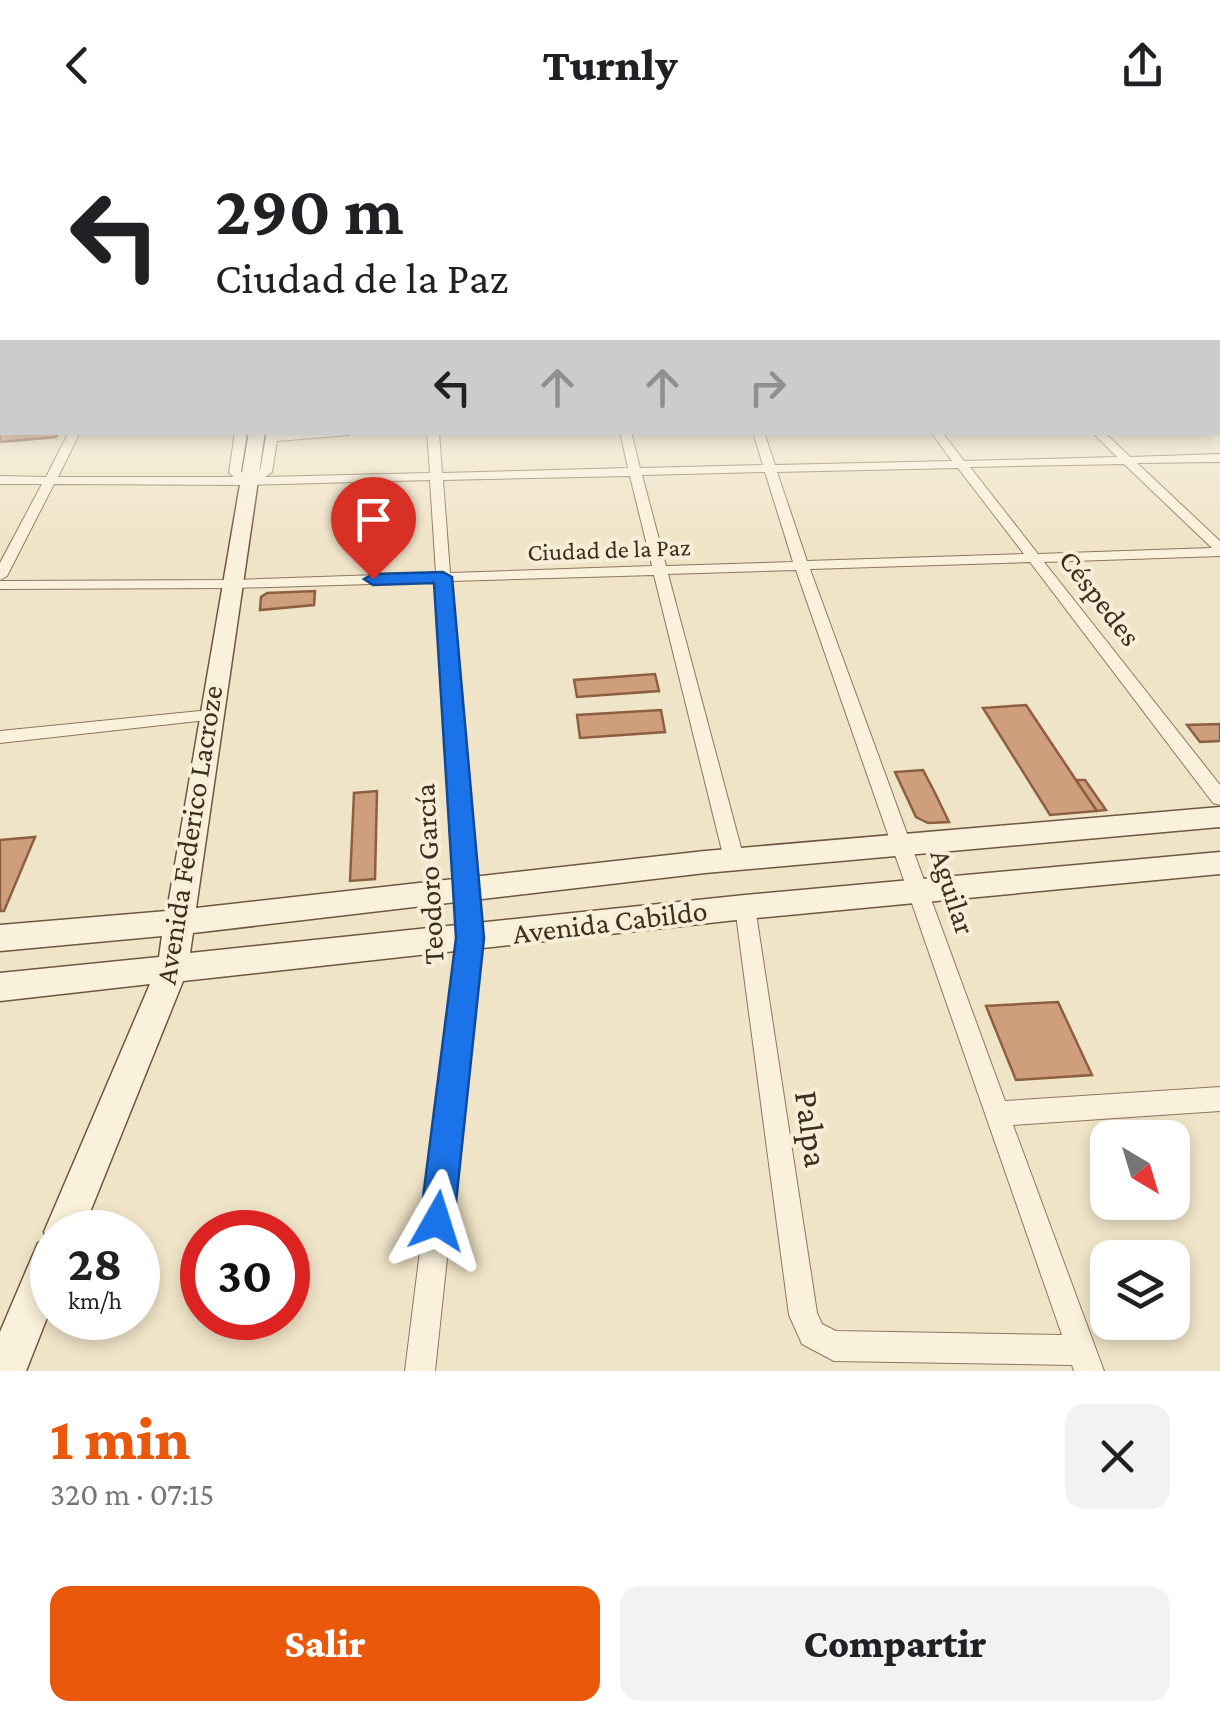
<!DOCTYPE html>
<html lang="es">
<head>
<meta charset="utf-8">
<style>
	body { margin:0; font-family:"Crimson Pro",serif; background:#f2f2f2; color:#202124; height:100vh; display:flex; flex-direction:column; font-size:38px; white-space:nowrap }
	* { box-sizing:border-box; margin:0 }
	p { font-size:32px; color:#757577 }
	.icon { flex:none; width:55px; height:55px; fill:none; stroke:currentColor; stroke-width:2; stroke-linecap:round; stroke-linejoin:round }
	.map { position:relative; height:1241px; overflow:hidden }
	.drawer { display:flex; flex-direction:column; background:#fff; flex:1 }
	.drawer>* { flex:none }
	.guide { position:absolute; left:0px; top:0px; width:1220px; height:305px; box-shadow:0 5px 15px #0003; background:#fff; color:#202124; overflow:hidden }
	.needle { width:65px; rotate:142deg }
	.tools { position:absolute; left:1090px; top:990px; display:grid; gap:20px }
	.tools a { display:grid; place-items:center; width:100px; height:100px; border-radius:20px; background:#fff; box-shadow:0 5px 15px #0003; font-size:50px }
	.speed { position:absolute; left:30px; top:1080px; display:flex; gap:20px; font-size:50px; font-weight:700; text-align:center }
	.speed>* { display:grid; place-content:center; width:130px; height:130px; border-radius:50%; background:#fff; box-shadow:0 5px 15px #0003; line-height:1 }
	.speed small { font-size:25px; font-weight:400 }
	.speed .limit { border:15px solid #d22; background:#fff; color:#111 }
	.pin { position:absolute; display:grid; place-items:center; width:85px; height:85px; color:#fff; margin:-102px -42px; border-radius:50% 50% 50% 0; rotate:-45deg; box-shadow:0 0 10px #0007 }
	.pin .icon { rotate:45deg }
	.me { position:absolute; width:110px; margin:-55px; rotate:6deg; stroke-linejoin:round; filter:drop-shadow(0 0 8px #0008) }
	.turn { display:flex; align-items:center; gap:35px; height:210px; padding:0 50px; font-size:45px }
	.turn .icon { width:130px; height:130px; stroke-width:2.5 }
	.turn b { display:block; font-size:70px; line-height:85px }
	.lanes { display:flex; align-items:center; height:95px; padding:0 50px; background:#0003; justify-content:center; gap:50px; direction:ltr }
	.lanes .off { opacity:.35 }
	.round { display:grid; place-items:center; flex:none; width:105px; height:105px; border-radius:20px; background:#f2f2f2 }
	.summary { display:flex; align-items:center; justify-content:space-between; height:170px; padding:0 50px }
	h1 { font-size:60px; font-weight:800; line-height:75px; color:#ea580c }
	.action { display:flex; gap:20px; margin-top:auto; padding:20px 50px }
	.action a { flex:1; height:115px; border-radius:20px; background:#ea580c; color:#fff; font-size:40px; font-weight:800; line-height:115px; text-align:center }
	.action a+a { background:#f2f2f2; color:#202124 }
	header { display:flex; justify-content:space-between; align-items:center; height:130px; padding:0 50px; background:#fff; font-size:45px; font-weight:800 }
	.map>svg:first-child { display:block }
</style>
</head>
<body>
<header><svg class="icon" aria-label="back" viewBox="0 0 24 24"><path d="M15 5l-7 7 7 7"/></svg>Turnly<svg class="icon" aria-label="share" viewBox="0 0 24 24"><path d="M12 15V3M7 8l5-5 5 5M5 13v7h14v-7"/></svg></header>
<div class="map">
<svg width="1220" height="1241" viewBox="0 0 1220 1241">
	<rect width="100%" height="100%" fill="#f0e4c8"/>
	<!-- building -->
	<g fill="#cf9f7d" stroke="#8d5f41" stroke-width="2.5">
		<path d="M2 285V302H59L56 307 0 312Z"/>
		<path d="M315 461 314 475 260 480 261 467 267 463Z"/>
		<path d="M655 544 659 561 577 567 574 550Z"/>
		<path d="M1026 575 1076 650 1097 681 1050 685 983 578Z"/>
		<path d="M661 580 665 602 580 608 577 585Z"/>
		<path d="M1220 594V611L1200 612 1187 595Z"/>
		<path d="M923 640 935 663 949 692 928 693 916 687 895 642Z"/>
		<path d="M1076 650H1085L1106 680 1097 681Z"/>
		<path d="M377 661 375 749 350 751 354 663Z"/>
		<path d="M35 707 4 781H0V710Z"/>
		<path d="M1058 872 1092 945 1016 950 986 876Z"/>
	</g>
	<g fill="none" stroke-linecap="round" stroke-linejoin="round">
		<!-- street casing -->
		<g stroke="#8d765c" stroke-width="2">
			<g id="street">
				<rect x="0" y="254" width="2" height="6"/>
				<rect x="1218" y="264" width="2" height="8"/>
				<path d="M69 302H80L58 347H234L229 343 235 302H247L241 342 249 346 260 340 267 302H354L349 305 277 311 272 342 265 347 430 343 427 302H439L442 343 628 338 620 302H631L640 338 763 335 753 302H764L775 335 952 331 931 302H942L964 331 1117 327 1092 302H1104L1130 327 1220 324V332L1137 333 1220 411V426L1044 432 1220 655V675L1213 673 1030 432 810 439 1005 971 1220 957V981L1013 995 1104 1241H1074L1072 1235 834 1231 802 1214 789 1185 735 777 738 771 745 769 752 771 755 777 817 1183 822 1194 836 1201 1062 1205 796 440 668 444 744 729 741 734 734 737 727 734 724 729 654 445 451 451 481 809 435 1241H405L459 809 437 452 233 458 0 459V451L233 450 436 443 430 350 249 355 54 354 7 446 0 450V433L42 354H0V346L46 347ZM1124 334 1212 418 1038 424 970 337ZM958 338 1024 424 807 431 777 342ZM765 342 793 432 666 436 642 345ZM630 346 652 436 450 443 443 350Z"/>
				<path d="M210 580 216 581 218 585 216 589 0 613V601Z"/>
			</g>
		</g>
		<!-- secondary casing -->
		<g stroke="#6f573f" stroke-width="3">
			<path id="secondary" d="M249 302H265L196 778 705 721 1220 677V697L705 743 193 803 190 823 745 765 1220 722V744L745 789 183 851 82 1102H52V1175L26 1241H0V1202L38 1113 47 1109 44 1102 150 854 0 871V843L159 827 162 806 0 821V795L167 781Z"/>
		</g>
		<!-- street -->
		<use href="#street" fill="#faf1dc" fill-rule="evenodd"/>
		<!-- secondary -->
		<use href="#secondary" fill="#faf1dc" fill-rule="evenodd"/>
	</g>
	<!-- sky -->
	<linearGradient id="sky" x2="0" y2="1"><stop stop-color="#8fbad6"/><stop offset="0.58" stop-color="#f8f3e6"/><stop offset="1" stop-color="#f8f3e6" stop-opacity="0"/></linearGradient>
	<rect width="1220" height="412" fill="url(#sky)"/>
	<!-- route -->
	<path fill="#1a73e8" stroke="#114b97" stroke-width="2.5" d="M443 442 452 447 484 808 454 1091 449 1103 437 1108 425 1103 420 1091 456 808 434 453 373 455 364 449 373 444Z"/>
	<g text-anchor="middle" stroke-width="8" stroke-linejoin="round" paint-order="stroke">
		<!-- far-street labels -->
		<g font-size="25" fill="#3d2e20" stroke="#f7eed8">
			<text transform="translate(609 419) rotate(-2)" y="9">Ciudad de la Paz</text>
		</g>
		<!-- street labels -->
		<g font-size="30" fill="#3d2e20" stroke="#f7eed8">
			<text transform="translate(1100 468) rotate(52)" y="10">Céspedes</text>
			<text transform="translate(189 705) rotate(-81)" y="10">Avenida Federico Lacroze</text>
			<text transform="translate(429 744) rotate(-93)" y="10">Teodoro García</text>
			<text transform="translate(953 762) rotate(72)" y="10">Aguilar</text>
			<text transform="translate(610 792) rotate(-7)" y="10">Avenida Cabildo</text>
		</g>
		<!-- near-street labels -->
		<g font-size="35" fill="#3d2e20" stroke="#f7eed8">
			<text transform="translate(812 999) rotate(82)" y="12">Palpa</text>
		</g>
	</g>
</svg>
<div class="tools">
<a><svg class="needle" viewBox="-14 -14 28 28"><path d="M0-13l5 13h-10z" fill="#e53935"/><path d="M0 13l5-13h-10z" fill="#757577"/></svg></a>
<a><svg class="icon" aria-label="layers" viewBox="0 0 24 24"><path d="M12 4l9 5-9 5-9-5zM3 14l9 5 9-5"/></svg></a>
</div>
<div class="speed"><div>28<small>km/h</small></div><div class="limit">30</div></div>
<div class="pin" style="left:373px;top:449px;background:#d93025"><svg class="icon" aria-label="arrive" viewBox="0 0 24 24"><path d="M6 21V4h12l-3 4 3 4H6"/></svg></div>
<svg class="me" style="left:437px;top:1091px" viewBox="-20 -20 40 40"><path d="M0-17L14 15 0 8-14 15z" fill="#1a73e8" stroke="#fff" stroke-width="4"/></svg>
<div class="guide">
<div class="turn"><svg class="icon" aria-label="left" viewBox="0 0 24 24"><path d="M17 20v-9H6M10 6l-5 5 5 5"/></svg><div><b>290 m</b>Ciudad de la Paz</div></div>
<div class="lanes"><svg class="icon" aria-label="left" viewBox="0 0 24 24"><path d="M17 20v-9H6M10 6l-5 5 5 5"/></svg><svg class="icon off" aria-label="ahead" viewBox="0 0 24 24"><path d="M12 20V5M6 11l6-6 6 6"/></svg><svg class="icon off" aria-label="ahead" viewBox="0 0 24 24"><path d="M12 20V5M6 11l6-6 6 6"/></svg><svg class="icon off" aria-label="right" viewBox="0 0 24 24"><path d="M7 20v-9h11M14 6l5 5-5 5"/></svg></div>
</div>
</div>
<section class="drawer">
<div class="summary"><div><h1>1 min</h1><p>320 m · 07:15</p></div><a class="round"><svg class="icon" aria-label="close" viewBox="0 0 24 24"><path d="M6 6l12 12M18 6L6 18"/></svg></a></div>
<div class="action"><a>Salir</a><a>Compartir</a></div>
</section>
</body>
</html>
